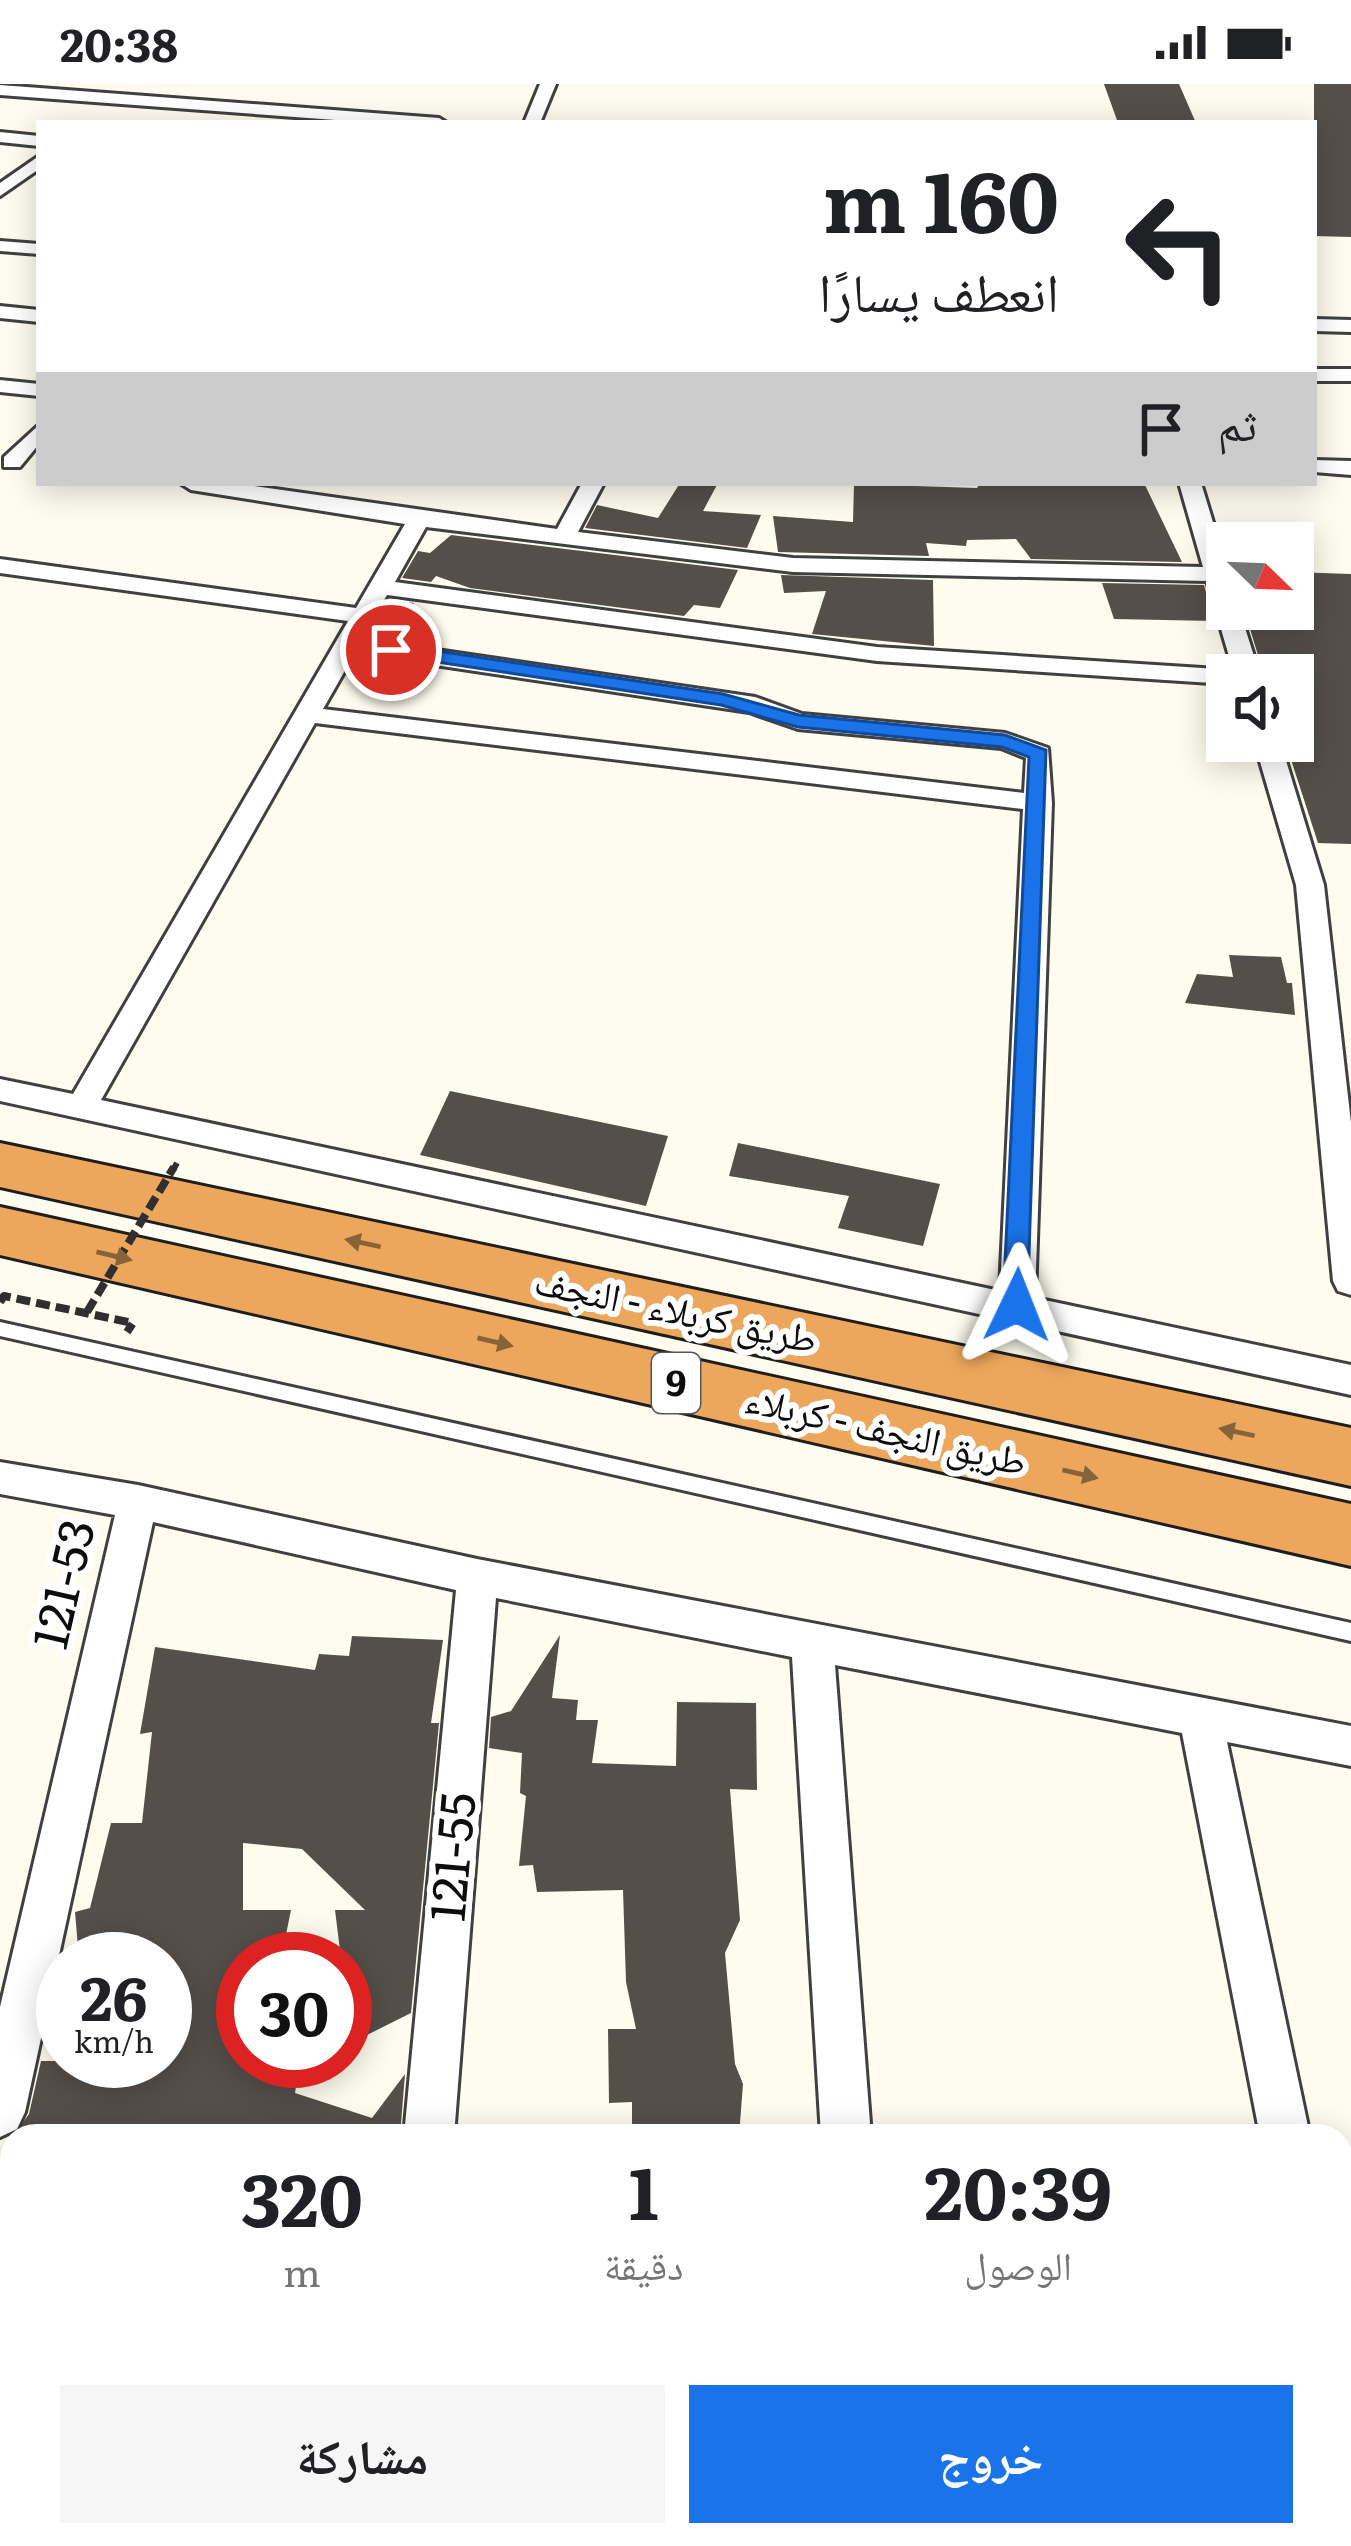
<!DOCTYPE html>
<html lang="ar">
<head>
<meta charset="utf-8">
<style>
	body { margin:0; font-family:Literata,"Noto Naskh Arabic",serif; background:#f6f6f6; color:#202124; direction:rtl; height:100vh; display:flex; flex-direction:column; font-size:45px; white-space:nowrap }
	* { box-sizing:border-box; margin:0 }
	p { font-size:39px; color:#757577 }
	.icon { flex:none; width:66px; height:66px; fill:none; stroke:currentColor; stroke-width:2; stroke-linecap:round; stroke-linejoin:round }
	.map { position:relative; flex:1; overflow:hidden; direction:ltr }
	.panel { position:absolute; left:0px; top:2040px; width:1353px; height:423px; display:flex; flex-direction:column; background:#fff; border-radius:36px 36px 0 0; box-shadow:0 6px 30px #0003; direction:rtl }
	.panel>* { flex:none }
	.guide { position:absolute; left:36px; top:36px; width:1281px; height:366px; border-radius:0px; box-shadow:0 6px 30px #0003; direction:rtl; background:#fff; color:#202124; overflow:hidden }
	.needle { width:78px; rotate:113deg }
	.buttons { position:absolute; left:1206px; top:438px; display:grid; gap:24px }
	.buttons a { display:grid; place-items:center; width:108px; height:108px; border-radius:0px; background:#fff; box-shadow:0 6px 30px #0003; font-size:60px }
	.speed { position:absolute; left:36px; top:1848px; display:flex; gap:24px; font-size:60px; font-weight:700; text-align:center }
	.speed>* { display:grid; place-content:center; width:156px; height:156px; border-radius:50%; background:#fff; box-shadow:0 6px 30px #0003; line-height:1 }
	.speed small { font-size:30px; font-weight:400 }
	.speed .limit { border:18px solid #d22; background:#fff; color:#111 }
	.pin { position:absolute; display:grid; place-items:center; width:102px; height:102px; color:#fff; margin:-51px; border:6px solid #fff; border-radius:50%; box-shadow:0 3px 12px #0007 }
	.me { position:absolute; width:132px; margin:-66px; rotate:2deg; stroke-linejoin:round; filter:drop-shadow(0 0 9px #0008) }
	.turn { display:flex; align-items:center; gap:42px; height:252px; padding:0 60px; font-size:54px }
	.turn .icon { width:156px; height:156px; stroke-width:2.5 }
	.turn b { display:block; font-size:84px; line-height:102px }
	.then { display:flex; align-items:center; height:114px; padding:0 60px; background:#0003; gap:24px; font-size:45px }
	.eta { display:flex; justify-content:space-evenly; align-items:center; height:204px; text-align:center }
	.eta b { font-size:72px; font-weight:700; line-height:84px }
	.action { display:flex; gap:24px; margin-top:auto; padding:24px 60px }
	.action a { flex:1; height:138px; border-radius:0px; background:#1a73e8; color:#fff; font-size:48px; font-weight:700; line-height:138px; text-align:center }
	.action a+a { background:#f6f6f6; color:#202124 }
	.status { display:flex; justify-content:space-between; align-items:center; height:84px; padding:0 60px; background:#fff; direction:ltr }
	.status svg { height:33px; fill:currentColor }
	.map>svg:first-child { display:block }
</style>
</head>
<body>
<div class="status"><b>20:38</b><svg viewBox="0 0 49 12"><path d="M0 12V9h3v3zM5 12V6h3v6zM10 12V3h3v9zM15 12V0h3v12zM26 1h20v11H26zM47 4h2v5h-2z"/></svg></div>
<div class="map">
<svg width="1351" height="2462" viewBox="0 0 1351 2462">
	<rect width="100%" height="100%" fill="#fefcee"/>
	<!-- building -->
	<g fill="#554f4a">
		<path d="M1104 0H1179L1196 39H1118Z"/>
		<path d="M1314 0H1351V153L1314 152Z"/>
		<path d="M680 399H718L703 427 761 431 747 464 585 444 597 421 658 434Z"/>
		<path d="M980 399 1145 401 1182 478 1031 475 1016 455 967 456 966 462 926 459 929 472 778 468 773 432 853 438 854 400 977 404Z"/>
		<path d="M451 451 738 486 720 524 694 521 684 532 470 504 436 492 431 498 402 494 418 467 430 469Z"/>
		<path d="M1293 488 1351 490V760L1318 759 1285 657H1293V591H1264L1244 525H1293Z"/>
		<path d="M781 491 933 496 934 562 812 550 826 507 784 509Z"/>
		<path d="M1102 499 1204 501 1214 537 1114 535Z"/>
		<path d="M389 516 414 519 385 554 379 553 371 547Z"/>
		<path d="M1229 871 1281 873 1287 899H1292L1295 931 1185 919 1197 890 1233 893Z"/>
		<path d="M450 1007 668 1052 646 1122 420 1071Z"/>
		<path d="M738 1059 940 1100 923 1162 838 1144 849 1112 729 1092Z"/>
		<path d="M560 1551 552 1614 578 1616 576 1636H598L592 1679 676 1682 677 1618 756 1619 757 1706 730 1705 740 1836 725 1869 735 1980 743 2000 739 2052H632V2018L609 2019 608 1945H636L626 1898 623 1806 537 1808 533 1781 519 1782 526 1712 520 1709 522 1669 489 1664 491 1633 511 1627Z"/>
		<path d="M352 1552 443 1556 431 1639H439L411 1929 345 1962 358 1904 345 1907 335 1826H365L302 1765 243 1759V1826H291L281 1875H243V1977H300L295 2009 372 2034 405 1990 400 2052H13L29 2030 41 1977H165V1875H79L75 1828 90 1824 111 1739H142L152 1648 140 1650 155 1563 315 1586 319 1570 349 1572Z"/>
	</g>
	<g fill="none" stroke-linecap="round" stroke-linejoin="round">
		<!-- lane casing -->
		<g stroke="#404040" stroke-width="6">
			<path id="lane" d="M0 1238 1351 1539V1557L0 1252Z"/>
		</g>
		<!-- street casing -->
		<g stroke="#404040" stroke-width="6">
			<g id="street">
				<path d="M540 0H556L540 39H524Z"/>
				<path d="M0 1 439 34 447 39H376L0 11Z"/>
				<path d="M0 48 39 52V62L0 58Z"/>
				<path d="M39 72V85L0 112V99Z"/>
				<path d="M0 157 39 160V170L0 167Z"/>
				<path d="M0 222 39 226V238L0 234Z"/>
				<path d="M1314 235 1351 236V248L1314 247Z"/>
				<rect x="1314" y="285" width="37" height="12"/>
				<path d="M0 296 39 300V312L0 308Z"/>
				<path d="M39 341V360L20 383H4V373Z"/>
				<path d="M1314 376 1351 377V391L1314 388Z"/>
				<path d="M180 399H233L557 445 582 399H604L578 448 793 474 1203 483 1179 399H1201L1227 484V525H1239L1260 591H1227V600L877 577 387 511 362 555 755 613 802 630 1005 649 1048 664 1052 719 1035 1214 1351 1281V1311L0 1017V995L73 1010 348 537 0 489V475L356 524 405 440 191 406ZM426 443 793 488 1207 497 1233 586 877 563 395 498ZM355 569 749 628 798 645 1001 664 1026 674 1024 709 323 625ZM315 639 1023 725 1000 1207 101 1016Z"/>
				<path d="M1254 657H1280L1324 801 1351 1039V1211L1338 1207 1333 1197 1296 801Z"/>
				<path d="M0 1378 138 1401 477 1475 1351 1642V1682L1227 1658 1310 2052H1260L1182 1649 835 1581 871 2052H821L792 1573 496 1514 454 2052H404L456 1506 153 1438 25 2028 17 2045 0 2053V1923L115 1431 0 1410Z"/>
				<path d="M1341 2299 1351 2303V2404L1341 2400Z"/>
				<path d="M367 2451H423L422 2462H366Z"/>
				<path d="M845 2451H901L902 2462H846Z"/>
			</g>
		</g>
		<!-- highway casing -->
		<g stroke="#1e1e1e" stroke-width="6">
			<g id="highway">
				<path d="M0 1059 1351 1344V1402L0 1103Z"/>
				<path d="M0 1123 1351 1420V1482L0 1171Z"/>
			</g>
		</g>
		<!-- path -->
		<path stroke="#2f2f2f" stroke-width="8" stroke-dasharray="14 6" stroke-linecap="butt" d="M0 1218 4 1212 133 1239 127 1248"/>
		<!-- lane -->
		<use href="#lane" fill="#fff" fill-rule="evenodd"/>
		<!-- street -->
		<use href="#street" fill="#fff" fill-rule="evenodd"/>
		<!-- highway -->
		<use href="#highway" fill="#eda75c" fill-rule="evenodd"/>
		<!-- path-bridge-far1 -->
		<path stroke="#2f2f2f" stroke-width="6" stroke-dasharray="10 4.5" stroke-linecap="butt" d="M173 1086 177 1079"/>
		<!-- path-bridge -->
		<path stroke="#2f2f2f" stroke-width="8" stroke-dasharray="14 6" stroke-linecap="butt" d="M87 1228 174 1083"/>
	</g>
	<!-- one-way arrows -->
	<defs><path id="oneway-solid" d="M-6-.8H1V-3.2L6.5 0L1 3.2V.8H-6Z" transform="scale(3)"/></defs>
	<g fill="#886238">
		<use href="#oneway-solid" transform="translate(363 1159) rotate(-168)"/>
		<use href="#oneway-solid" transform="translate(114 1172) rotate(13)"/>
		<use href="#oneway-solid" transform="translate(495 1258) rotate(13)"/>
		<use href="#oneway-solid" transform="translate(1237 1348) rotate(-168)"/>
		<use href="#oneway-solid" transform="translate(1080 1390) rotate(13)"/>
	</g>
	<!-- route -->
	<path fill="#1a73e8" stroke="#114b97" stroke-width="3" d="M391 560 723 610 799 631 1005 651 1046 666 1027 1228H1007L1003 1221 1029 673 1002 663 798 643 721 621 384 570V562Z"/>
	<g text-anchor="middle" stroke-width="12" stroke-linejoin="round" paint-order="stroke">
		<!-- shield labels -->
		<rect fill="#fff" stroke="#565656" stroke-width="3" x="652" y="1269" width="48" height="60" rx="9"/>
		<g font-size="36" font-weight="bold" fill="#0d0d0d">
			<text x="676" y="1312">9</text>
		</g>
		<!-- street labels -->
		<g font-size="39" fill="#0d0d0d" stroke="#fff">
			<text transform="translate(676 1226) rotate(12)" y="14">طريق کربلاء - النجف</text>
			<text transform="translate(886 1346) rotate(13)" y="14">طريق النجف - کربلاء</text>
		</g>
		<!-- near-street labels -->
		<g font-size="48" fill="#0d0d0d" stroke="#fff">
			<text transform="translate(64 1500) rotate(-77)" y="17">121-53</text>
			<text transform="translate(453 1773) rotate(-85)" y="17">121-55</text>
		</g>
	</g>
</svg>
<div class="buttons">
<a><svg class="needle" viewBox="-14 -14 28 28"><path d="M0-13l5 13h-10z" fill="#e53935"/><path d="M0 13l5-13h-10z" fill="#757577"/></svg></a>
<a><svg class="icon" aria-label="sound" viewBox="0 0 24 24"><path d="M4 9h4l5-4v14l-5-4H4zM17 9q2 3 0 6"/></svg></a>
</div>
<div class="speed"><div>26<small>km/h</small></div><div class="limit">30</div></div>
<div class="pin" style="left:391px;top:566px;background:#d93025"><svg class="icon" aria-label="arrive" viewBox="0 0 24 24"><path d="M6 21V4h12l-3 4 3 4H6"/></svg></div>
<svg class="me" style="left:1017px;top:1221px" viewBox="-20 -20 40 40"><path d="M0-17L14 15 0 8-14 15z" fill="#1a73e8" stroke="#fff" stroke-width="4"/></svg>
<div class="guide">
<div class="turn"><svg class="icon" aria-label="left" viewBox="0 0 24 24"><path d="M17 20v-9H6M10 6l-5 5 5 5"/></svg><div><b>160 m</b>انعطف يسارًا</div></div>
<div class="then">ثم<svg class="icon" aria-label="arrive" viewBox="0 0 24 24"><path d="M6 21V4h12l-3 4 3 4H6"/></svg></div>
</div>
<section class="panel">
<div class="eta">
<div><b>20:39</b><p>الوصول</p></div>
<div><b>1</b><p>دقيقة</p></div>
<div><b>320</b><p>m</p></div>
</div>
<div class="action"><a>خروج</a><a>مشاركة</a></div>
</section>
</div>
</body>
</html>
